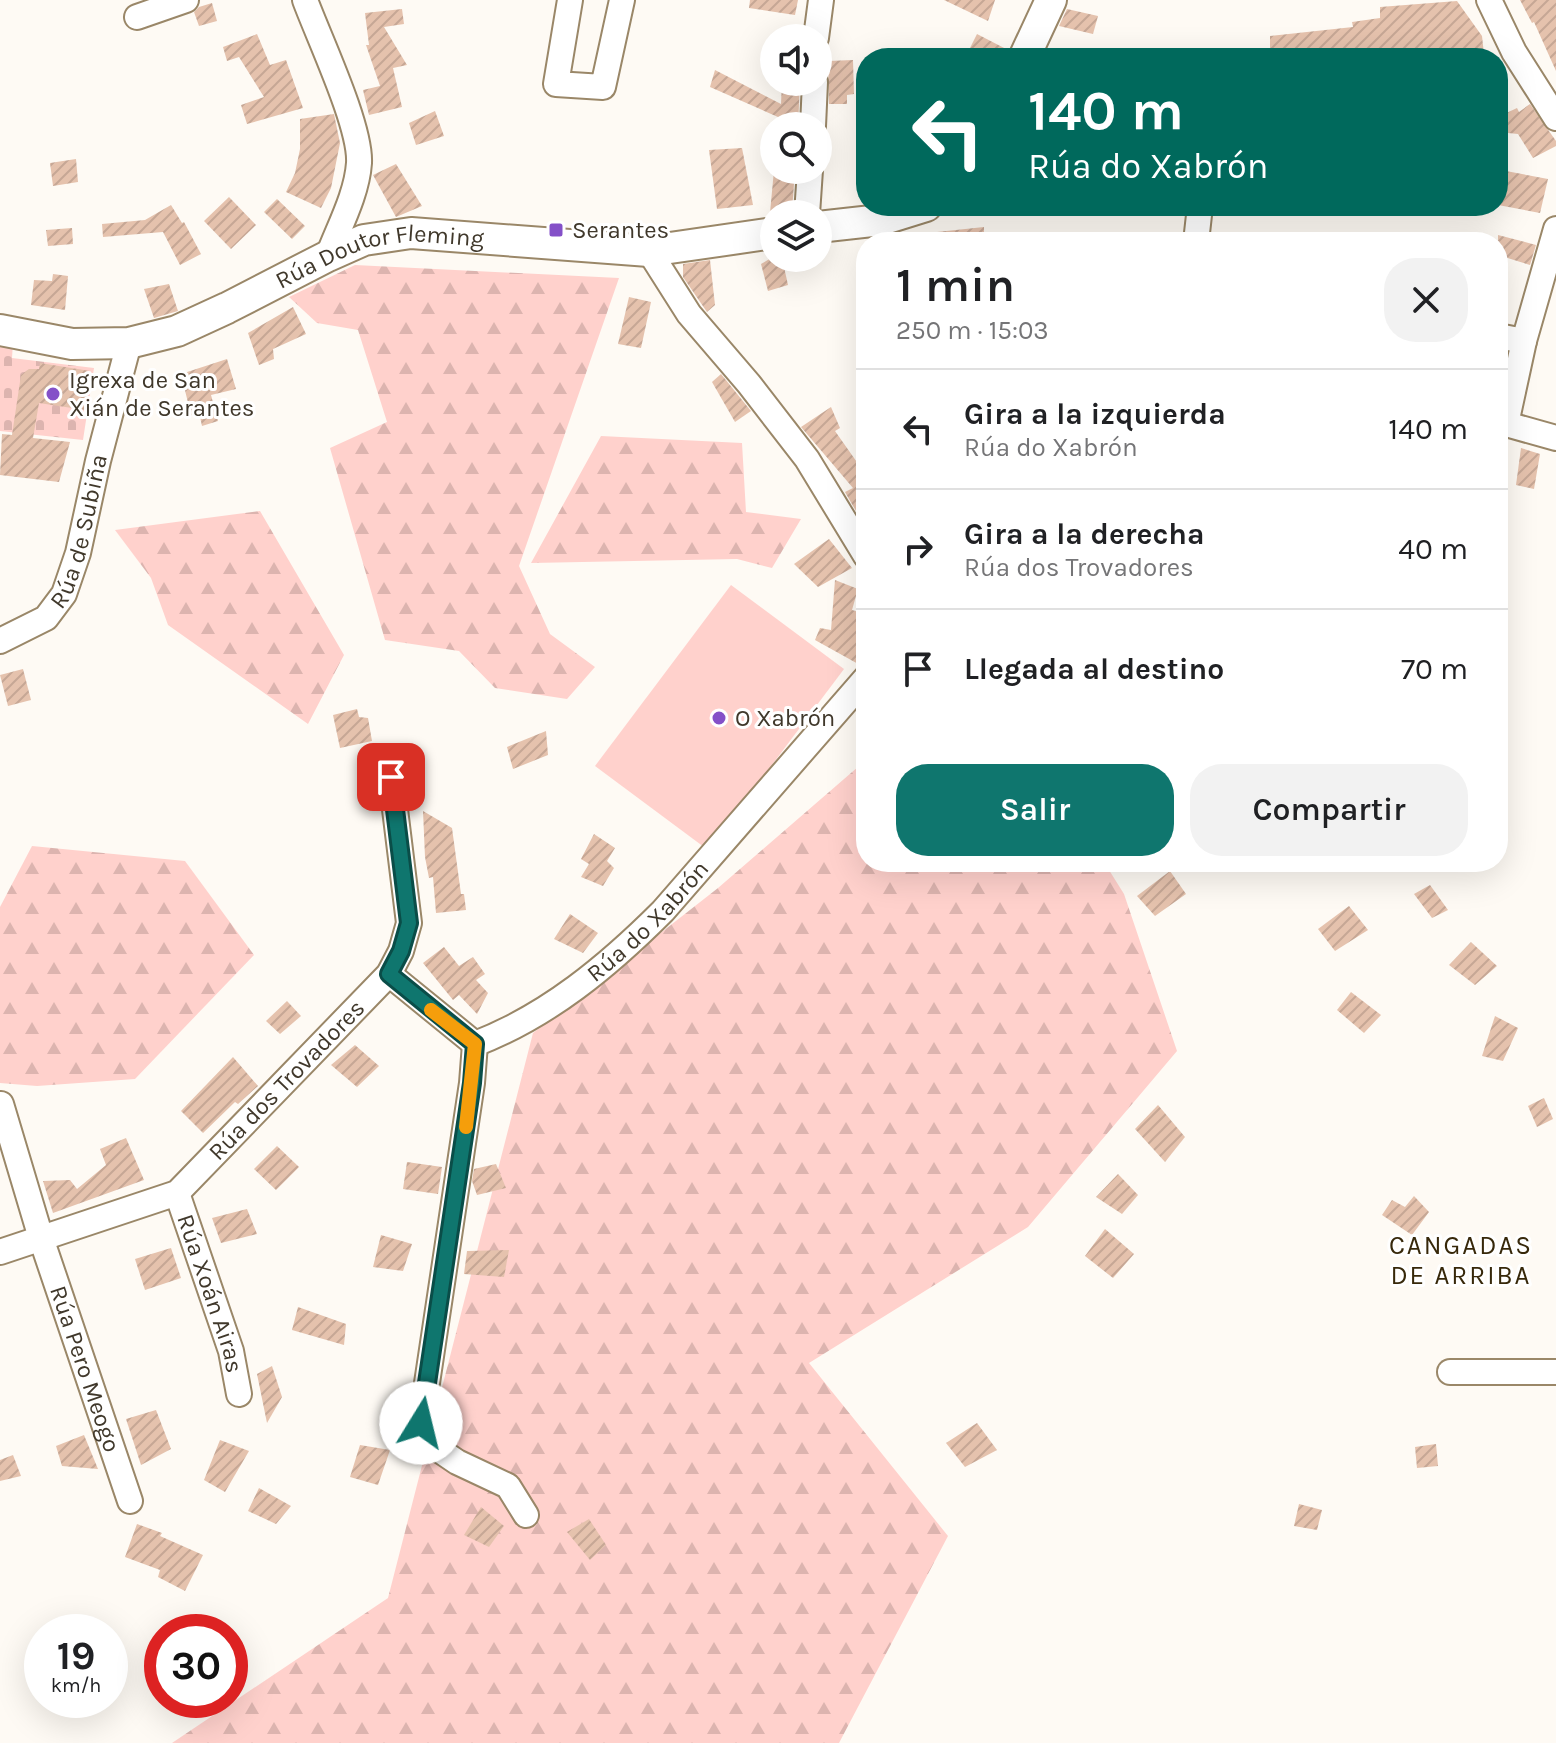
<!DOCTYPE html>
<html lang="es">
<head>
<meta charset="utf-8">
<style>
	body { margin:0; font-family:Karla,sans-serif; background:#f2f2f2; color:#202124; height:100vh; display:flex; flex-direction:column; font-size:30px; white-space:nowrap }
	* { box-sizing:border-box; margin:0 }
	p { font-size:26px; color:#757577 }
	.icon { flex:none; width:44px; height:44px; fill:none; stroke:currentColor; stroke-width:2; stroke-linecap:round; stroke-linejoin:round }
	.map { position:relative; flex:1; overflow:hidden }
	.panel { position:absolute; left:856px; top:232px; width:652px; height:640px; display:flex; flex-direction:column; background:#fff; border-radius:32px; box-shadow:0 8px 32px #0002 }
	.panel>* { flex:none }
	.top-card { position:absolute; left:856px; top:48px; width:652px; height:168px; border-radius:32px; box-shadow:0 8px 32px #0002; background:#00695c; color:#fff; overflow:hidden }
	.tools { position:absolute; left:760px; top:24px; display:grid; gap:16px }
	.tools a { display:grid; place-items:center; width:72px; height:72px; border-radius:50%; background:#fff; box-shadow:0 8px 32px #0002; font-size:40px }
	.speed { position:absolute; left:24px; top:1614px; display:flex; gap:16px; font-size:40px; font-weight:700; text-align:center }
	.speed>* { display:grid; place-content:center; width:104px; height:104px; border-radius:50%; background:#fff; box-shadow:0 8px 32px #0002; line-height:1 }
	.speed small { font-size:20px; font-weight:400 }
	.speed .limit { border:12px solid #d22; background:#fff; color:#111 }
	.pin { position:absolute; display:grid; place-items:center; width:68px; height:68px; color:#fff; margin:-34px; border-radius:16px; box-shadow:0 4px 12px #0006 }
	.me { position:absolute; width:88px; margin:-44px; rotate:9deg; stroke-linejoin:round; filter:drop-shadow(0 0 6px #0008) }
	.turn { display:flex; align-items:center; gap:28px; height:168px; padding:0 40px; font-size:36px }
	.turn .icon { width:104px; height:104px; stroke-width:2.5 }
	.turn b { display:block; font-size:56px; line-height:68px }
	.round { display:grid; place-items:center; flex:none; width:84px; height:84px; border-radius:32px; background:#f2f2f2 }
	.headline { display:flex; align-items:center; justify-content:space-between; height:136px; padding:0 40px }
	h1 { font-size:48px; font-weight:600; line-height:60px }
	.primary-button { display:flex; gap:16px; margin-top:auto; padding:16px 40px }
	.primary-button a { flex:1; height:92px; border-radius:32px; background:#0f766e; color:#fff; font-size:32px; font-weight:600; line-height:92px; text-align:center }
	.primary-button a+a { background:#f2f2f2; color:#202124 }
	ul { padding:0; list-style:none }
	li { display:flex; align-items:center; gap:24px; height:120px; padding:0 40px; border-top:2px solid #e0e0e0 }
	li div { flex:1 }
	li b { display:block; font-size:30px }
	li em { font-style:normal }
	.map>svg:first-child { display:block }
</style>
</head>
<body>
<div class="map">
<svg width="1556" height="1743" viewBox="0 0 1556 1743">
	<defs>
		<pattern id="forest-firs" width="22" height="20" patternUnits="userSpaceOnUse" patternTransform="scale(2)"><rect width="22" height="20" fill="#ffd1cc"/><path d="M5 1l3.5 6h-7zM16 11l3.5 6h-7z" fill="#dcb4af"/></pattern>
		<pattern id="cemetery-stones" width="16" height="16" patternUnits="userSpaceOnUse" patternTransform="scale(2)"><rect width="16" height="16" fill="#ffd1cc"/><path d="M2 7V4a2 2 0 0 1 4 0v3zM10 15v-3a2 2 0 0 1 4 0v3z" fill="#dcb4af"/></pattern>
		<pattern id="building-hatch" width="6" height="6" patternUnits="userSpaceOnUse" patternTransform="scale(2)"><rect width="6" height="6" fill="#e5c2ad"/><path d="M-1 1l2-2M0 6l6-6M5 7l2-2" fill="none" stroke="#c6a795"/></pattern>
	</defs>
	<rect width="100%" height="100%" fill="#fefaf4"/>
	<!-- forest -->
	<g fill="url(#forest-firs)">
		<path d="M355 265 619 278 519 566 550 634 595 667 567 699 495 688 459 651 385 640 330 448 387 422 358 330 317 323 289 297Z"/>
		<path d="M601 436 742 443 746 512 801 519 772 568 737 559 531 563Z"/>
		<path d="M260 511 344 655 308 724 168 625 151 578 115 530Z"/>
		<path d="M866 760V862H1104L1124 894 1177 1051 1028 1227 809 1363 948 1536 839 1743H172L388 1598 533 1033 718 888Z"/>
		<path d="M32 846 185 861 254 955 135 1079 37 1086 0 1083V907Z"/>
	</g>
	<!-- cemetery -->
	<path fill="url(#cemetery-stones)" d="M0 341 13 342 12 358 94 368 83 440 0 431Z"/>
	<!-- pitch -->
	<path fill="#ffd1cc" d="M731 585 844 669 708 850 595 766Z"/>
	<!-- building -->
	<g fill="url(#building-hatch)">
		<path d="M750 0H798L795 15 749 8Z"/>
		<path d="M944 0H995L988 21Z"/>
		<path d="M1520 0H1556V71L1534 22 1532 23Z"/>
		<path d="M1457 1 1482 36 1484 54 1461 58H1270V36L1353 27 1352 22 1380 18V7Z"/>
		<path d="M212 3 217 21 199 26 194 12 199 7Z"/>
		<path d="M402 9 404 24 384 27 407 65 393 68 402 107 369 115 363 90 380 86 366 45H369L365 13Z"/>
		<path d="M1067 9 1098 16 1093 34 1059 26Z"/>
		<path d="M257 34 270 65 286 60 303 108 247 124 241 105 264 97 239 57 227 61 223 47Z"/>
		<path d="M977 34 1008 50 1006 58H965Z"/>
		<path d="M853 60 854 94 847 95V104H829L828 61Z"/>
		<path d="M715 70 781 104 782 82H800L798 126H777L778 117 710 87Z"/>
		<path d="M1530 104 1556 141V146L1533 158 1518 134 1498 132V117L1517 108 1519 112Z"/>
		<path d="M435 111 444 136 416 145 409 123Z"/>
		<path d="M334 114 340 143 331 188 321 208 286 192 295 173 300 149V119Z"/>
		<path d="M742 148 753 205 717 209 709 150Z"/>
		<path d="M76 159 78 182 53 186 50 163Z"/>
		<path d="M396 164 422 206 396 217 373 175Z"/>
		<path d="M774 170H795L792 211 770 213Z"/>
		<path d="M1506 171 1548 179 1540 213 1498 205Z"/>
		<path d="M229 197 256 225 231 249 204 221Z"/>
		<path d="M277 199 305 226 292 239 264 212Z"/>
		<path d="M171 205 182 223 184 222 201 254 180 265 163 232 103 237 102 224 145 220Z"/>
		<path d="M984 227V242H937V232Z"/>
		<path d="M72 228 73 244 48 246 46 230Z"/>
		<path d="M1498 235 1536 245 1530 265 1498 255Z"/>
		<path d="M771 258H782L788 285 768 291 761 264Z"/>
		<path d="M710 260 715 305 707 312 683 277V264Z"/>
		<path d="M53 274 68 276 65 310 31 305 34 280 52 281Z"/>
		<path d="M169 284 178 311 154 318 144 289Z"/>
		<path d="M629 297 651 302 641 348 618 344Z"/>
		<path d="M293 307 306 334 273 349 274 359 259 365 248 333Z"/>
		<path d="M227 359 236 389 211 395 218 421 202 426 200 417 191 415 181 374Z"/>
		<path d="M40 363 90 371 85 410 39 403 33 438 70 442 59 482 0 475 2 434 12 435 21 375 29 369H39Z"/>
		<path d="M721 374 751 411 735 422 712 382Z"/>
		<path d="M831 407 840 428 835 431 866 475V507L856 511 845 492 853 488 801 427Z"/>
		<path d="M1521 448 1540 454 1534 489 1516 485Z"/>
		<path d="M829 539 852 568 818 587 794 564Z"/>
		<path d="M835 580 858 589 852 610 866 614V663L860 665 815 640 820 628 831 630Z"/>
		<path d="M23 669 31 700 8 706 0 675Z"/>
		<path d="M357 709 359 717 368 718 372 741 340 748 333 715Z"/>
		<path d="M546 731 548 755 513 769 507 747Z"/>
		<path d="M423 811 452 828 461 894H464L466 910 436 913 433 877 429 878 425 857Z"/>
		<path d="M594 834 615 848 607 861 614 868 603 886 581 877 589 864 581 859Z"/>
		<path d="M1170 871 1186 894 1155 916 1137 896Z"/>
		<path d="M1430 885 1448 910 1432 918 1414 894Z"/>
		<path d="M1349 906 1368 930 1335 951 1318 929Z"/>
		<path d="M570 914 598 933 583 953 554 939Z"/>
		<path d="M1471 942 1497 966 1475 985 1449 965Z"/>
		<path d="M444 947 459 966 473 957 485 974 476 980 488 993 477 1014 459 995 453 1000 423 963Z"/>
		<path d="M1351 992 1381 1015 1364 1033 1337 1010Z"/>
		<path d="M287 1001 301 1016 280 1034 266 1021Z"/>
		<path d="M1495 1016 1518 1028 1503 1061 1482 1056Z"/>
		<path d="M355 1045 379 1066 357 1087 331 1065Z"/>
		<path d="M233 1057 258 1086 238 1104 235 1102 203 1133 181 1111Z"/>
		<path d="M1544 1098 1553 1119 1537 1127 1528 1106Z"/>
		<path d="M1158 1105 1185 1137 1165 1162 1135 1129Z"/>
		<path d="M126 1138 144 1180 53 1213 43 1181 70 1180 77 1189 106 1165 100 1149Z"/>
		<path d="M277 1146 299 1167 276 1190 254 1169Z"/>
		<path d="M407 1162 442 1167 438 1194 403 1189Z"/>
		<path d="M496 1164 506 1188 477 1195 472 1181 474 1169Z"/>
		<path d="M1118 1174 1138 1195 1122 1214 1096 1197Z"/>
		<path d="M1414 1196 1429 1212 1412 1235 1382 1215 1392 1200 1405 1207Z"/>
		<path d="M247 1209 257 1234 221 1243 212 1218Z"/>
		<path d="M1105 1229 1134 1254 1113 1278 1085 1256Z"/>
		<path d="M381 1235 412 1244 403 1271 373 1267Z"/>
		<path d="M171 1248 181 1278 145 1290 135 1259Z"/>
		<path d="M509 1250 504 1277 464 1274 467 1251Z"/>
		<path d="M298 1307 346 1324 344 1345 292 1330Z"/>
		<path d="M272 1366 282 1397 267 1423 257 1374Z"/>
		<path d="M156 1410 171 1449 141 1465 126 1419Z"/>
		<path d="M977 1423 997 1450 965 1467 946 1443Z"/>
		<path d="M84 1435 98 1469 62 1466 56 1446Z"/>
		<path d="M220 1440 249 1451 225 1492 204 1480Z"/>
		<path d="M1436 1444 1438 1466 1417 1468 1415 1447Z"/>
		<path d="M360 1445 390 1450 378 1485 350 1477Z"/>
		<path d="M13 1455 21 1476 0 1481V1460Z"/>
		<path d="M259 1488 291 1506 276 1524 248 1511Z"/>
		<path d="M1299 1504 1322 1510 1317 1530 1294 1526Z"/>
		<path d="M481 1507 504 1526 489 1547 464 1535Z"/>
		<path d="M589 1519 606 1545 590 1560 567 1532Z"/>
		<path d="M137 1524 162 1533 160 1536 203 1555 185 1591 158 1577 160 1570 125 1557Z"/>
	</g>
	<g fill="none" stroke-linecap="round" stroke-linejoin="round">
		<!-- minor casing -->
		<g stroke="#9a8768" stroke-width="28">
			<g id="minor">
				<path d="M305 0C319 38 361 126 359 163 357 194 339 227 328 256"/>
				<path d="M570 0 556 84 603 87 622 0"/>
				<path d="M1489 0 1514 52 1556 118"/>
				<path d="M137 17 186 0"/>
				<path d="M816 38 821 0"/>
				<path d="M813 126 815 82"/>
				<path d="M807 214 810 170"/>
				<path d="M1196 242 1200 206"/>
				<path d="M649 251 689 314 749 384 807 459 866 556"/>
				<path d="M1498 336 1524 341"/>
				<path d="M1506 424 1524 341 1556 229"/>
				<path d="M1498 425 1506 424 1556 438"/>
				<path id="s1" d="M0 641 46 618 64 594 78 553 98 461 129 343"/>
				<path d="M389 974 475 1044"/>
				<path id="s2" d="M475 1044C548 1016 608 966 663 911L866 678"/>
				<path d="M475 1044 472 1083 421 1423 432 1445 457 1462 508 1486 526 1515"/>
				<path id="s3" d="M1 1104 41 1238 130 1501"/>
				<path id="s4" d="M177 1193 231 1351 239 1394"/>
				<path id="s5" d="M0 1252 177 1193 389 974 401 951 409 923 391 777"/>
				<path d="M1450 1372H1556"/>
			</g>
		</g>
		<!-- major casing -->
		<g stroke="#9a8768" stroke-width="34">
			<g id="major">
				<path d="M1024 58 1051 0"/>
				<path d="M818 227 881 220 926 206"/>
				<path id="s6" d="M0 330 72 344 129 343 177 331 227 308 328 256 364 240 411 233 649 251 774 233"/>
			</g>
		</g>
		<!-- minor -->
		<use href="#minor" stroke="#fff" stroke-width="24"/>
		<!-- major -->
		<use href="#major" stroke="#fff" stroke-width="30"/>
	</g>
	<g fill="none" stroke-linecap="round" stroke-linejoin="round">
		<!-- route casing -->
		<g stroke="#0a4d48" stroke-width="20">
			<path id="route" d="M391 777 409 923 401 951 389 974 475 1044 472 1083 421 1423"/>
		</g>
		<!-- route -->
		<use href="#route" stroke="#0f766e" stroke-width="14"/>
		<!-- slow -->
		<path stroke="#f59e0b" stroke-width="14" d="M431 1010 475 1044 466 1127"/>
	</g>
	<!-- markers -->
	<g fill="#8450c8" stroke="#fff" stroke-width="3">
		<rect x="548" y="222" width="16" height="16" rx="4"/>
		<circle cx="53" cy="394" r="8"/>
		<circle cx="719" cy="718" r="8"/>
	</g>
	<g text-anchor="middle" stroke-width="6" stroke-linejoin="round" paint-order="stroke">
		<!-- poi labels -->
		<g font-size="24" fill="#40382b" stroke="#fff" text-anchor="start">
			<text x="572" y="238">Serantes</text>
			<text x="69" y="388">Igrexa de San<tspan x="69" dy="28">Xián de Serantes</tspan></text>
			<text x="735" y="726">O Xabrón</text>
		</g>
		<!-- street labels -->
		<g font-size="24" fill="#40382b" stroke="#fff">
			<text dy="8" stroke="none"><textPath href="#s6" startOffset="400">Rúa Doutor Fleming</textPath></text>
			<text dy="8" stroke="none"><textPath href="#s1" startOffset="146">Rúa de Subiña</textPath></text>
			<text dy="8" stroke="none"><textPath href="#s2" startOffset="214">Rúa do Xabrón</textPath></text>
			<text dy="8" stroke="none"><textPath href="#s5" startOffset="344">Rúa dos Trovadores</textPath></text>
			<text dy="8" stroke="none"><textPath href="#s4" startOffset="106">Rúa Xoán Airas</textPath></text>
			<text dy="8" stroke="none"><textPath href="#s3" startOffset="278">Rúa Pero Meogo</textPath></text>
		</g>
		<!-- neighbourhood labels -->
		<g font-size="26" letter-spacing="2" fill="#37280a" stroke="#fff">
			<text x="1461" y="1254">CANGADAS<tspan x="1461" dy="30">DE ARRIBA</tspan></text>
		</g>
	</g>
</svg>
<div class="tools">
<a><svg class="icon" aria-label="sound" viewBox="0 0 24 24"><path d="M4 9h4l5-4v14l-5-4H4zM17 9q2 3 0 6"/></svg></a>
<a><svg class="icon" aria-label="search" viewBox="0 0 24 24"><circle cx="10" cy="10" r="6"/><path d="M15 15l6 6"/></svg></a>
<a><svg class="icon" aria-label="layers" viewBox="0 0 24 24"><path d="M12 4l9 5-9 5-9-5zM3 14l9 5 9-5"/></svg></a>
</div>
<div class="speed"><div>19<small>km/h</small></div><div class="limit">30</div></div>
<div class="pin" style="left:391px;top:777px;background:#d93025"><svg class="icon" aria-label="arrive" viewBox="0 0 24 24"><path d="M6 21V4h12l-3 4 3 4H6"/></svg></div>
<svg class="me" style="left:421px;top:1423px" viewBox="-20 -20 40 40"><circle r="19" fill="#fff"/><path d="M0-13L10 11 0 6-10 11z" fill="#0f766e"/></svg>
<div class="top-card">
<div class="turn"><svg class="icon" aria-label="left" viewBox="0 0 24 24"><path d="M17 20v-9H6M10 6l-5 5 5 5"/></svg><div><b>140 m</b>Rúa do Xabrón</div></div>
</div>
<section class="panel">
<div class="headline"><div><h1>1 min</h1><p>250 m · 15:03</p></div><a class="round"><svg class="icon" aria-label="close" viewBox="0 0 24 24"><path d="M6 6l12 12M18 6L6 18"/></svg></a></div>
<ul>
<li><svg class="icon" aria-label="left" viewBox="0 0 24 24"><path d="M17 20v-9H6M10 6l-5 5 5 5"/></svg><div><b>Gira a la izquierda</b><p>Rúa do Xabrón</p></div><em>140 m</em></li>
<li><svg class="icon" aria-label="right" viewBox="0 0 24 24"><path d="M7 20v-9h11M14 6l5 5-5 5"/></svg><div><b>Gira a la derecha</b><p>Rúa dos Trovadores</p></div><em>40 m</em></li>
<li><svg class="icon" aria-label="arrive" viewBox="0 0 24 24"><path d="M6 21V4h12l-3 4 3 4H6"/></svg><div><b>Llegada al destino</b></div><em>70 m</em></li>
</ul>
<div class="primary-button"><a>Salir</a><a>Compartir</a></div>
</section>
</div>
</body>
</html>
